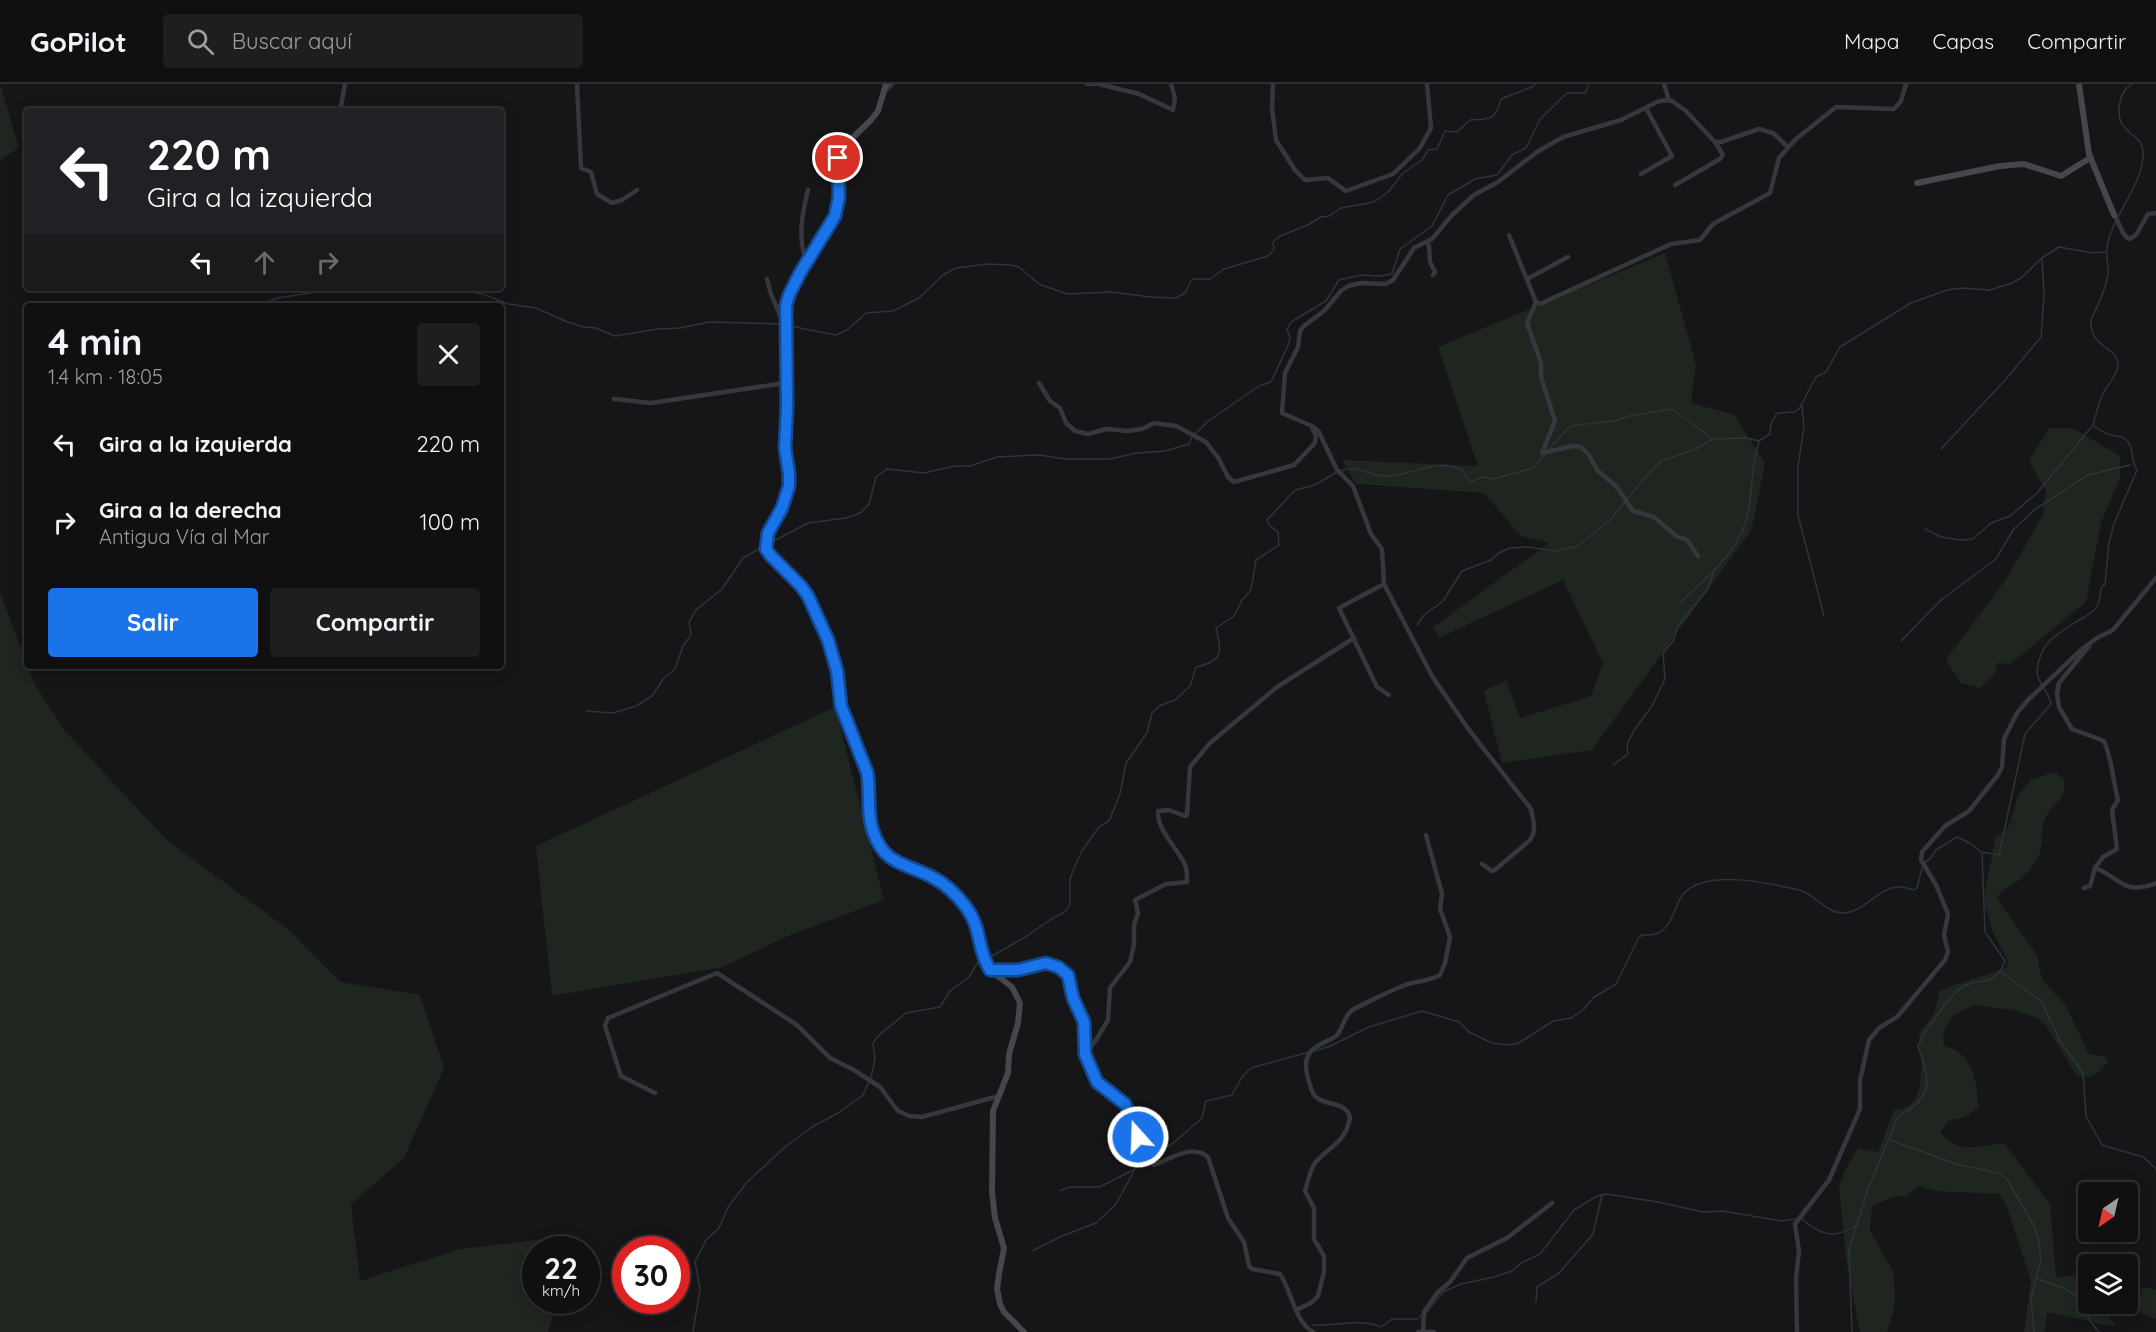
<!DOCTYPE html>
<html lang="es">
<head>
<meta charset="utf-8">
<style>
	body { margin:0; font-family:Quicksand,sans-serif; background:#1e1e20; color:#f1f3f6; height:100vh; display:flex; flex-direction:column; font-size:22px; white-space:nowrap }
	* { box-sizing:border-box; margin:0 }
	p { font-size:20px; color:#9c9d9f }
	.icon { flex:none; width:33px; height:33px; fill:none; stroke:currentColor; stroke-width:2; stroke-linecap:round; stroke-linejoin:round }
	.map { position:relative; flex:1; overflow:hidden }
	.sheet { position:absolute; left:24px; top:219px; width:480px; height:366px; display:flex; flex-direction:column; background:#101012; border-radius:6px; box-shadow:0 3px 15px #0003,0 0 0 2px #303032 }
	.sheet>* { flex:none }
	.hud { position:absolute; left:24px; top:24px; width:480px; height:183px; border-radius:6px; box-shadow:0 3px 15px #0003,0 0 0 2px #303032; background:#202124; color:#fff; overflow:hidden }
	.needle { width:39px; rotate:214deg }
	.fabs { position:absolute; left:2078px; top:1098px; display:grid; gap:12px }
	.fabs a { display:grid; place-items:center; width:60px; height:60px; border-radius:6px; background:#101012; box-shadow:0 3px 15px #0003,0 0 0 2px #303032; font-size:30px }
	.speed { position:absolute; left:522px; top:1152px; display:flex; gap:12px; font-size:30px; font-weight:700; text-align:center }
	.speed>* { display:grid; place-content:center; width:78px; height:78px; border-radius:50%; background:#101012; box-shadow:0 3px 15px #0003,0 0 0 2px #303032; line-height:1 }
	.speed small { font-size:15px; font-weight:400 }
	.speed .limit { border:9px solid #d22; background:#fff; color:#111 }
	.pin { position:absolute; display:grid; place-items:center; width:51px; height:51px; color:#fff; margin:-26px; border:3px solid #fff; border-radius:50%; box-shadow:0 2px 6px #0007 }
	.me { position:absolute; width:66px; margin:-33px; rotate:340deg; stroke-linejoin:round; filter:drop-shadow(0 0 4px #0008) }
	.turn { display:flex; align-items:center; gap:21px; height:126px; padding:0 24px; font-size:27px }
	.turn .icon { width:78px; height:78px; stroke-width:2.5 }
	.turn b { display:block; font-size:42px; line-height:51px }
	.lanes { display:flex; align-items:center; height:57px; padding:0 24px; background:#0003; justify-content:center; gap:30px; direction:ltr }
	.lanes .off { opacity:.35 }
	.round { display:grid; place-items:center; flex:none; width:63px; height:63px; border-radius:6px; background:#1e1e20 }
	.overview { display:flex; align-items:center; justify-content:space-between; height:102px; padding:0 24px }
	h1 { font-size:36px; font-weight:800; line-height:45px }
	.primary-button { display:flex; gap:12px; margin-top:auto; padding:12px 24px }
	.primary-button a { flex:1; height:69px; border-radius:6px; background:#1a73e8; color:#fff; font-size:24px; font-weight:800; line-height:69px; text-align:center }
	.primary-button a+a { background:#1e1e20; color:#f1f3f6 }
	ul { padding:0; list-style:none }
	li { display:flex; align-items:center; gap:18px; height:78px; padding:0 24px }
	li div { flex:1 }
	li b { display:block; font-size:22px }
	li em { font-style:normal }
	header { display:flex; align-items:center; gap:36px; box-sizing:border-box; height:84px; padding:0 30px; background:#101012; border-bottom:2px solid #303032 }
	header strong { font-size:28px }
	nav { display:flex; gap:33px; margin-inline-start:auto; font-size:21px }
	.search { width:420px; height:54px; background:#1e1e20; display:flex; align-items:center; gap:15px; box-sizing:border-box; padding:0 21px; border-radius:6px; color:#9c9d9f; font-size:22px }
	.map>svg:first-child { display:block }
</style>
</head>
<body>
<header>
<strong>GoPilot</strong>
<div class="search"><svg class="icon" aria-label="search" viewBox="0 0 24 24"><circle cx="10" cy="10" r="6"/><path d="M15 15l6 6"/></svg>Buscar aquí</div>
<nav><a>Mapa</a><a>Capas</a><a>Compartir</a></nav>
</header>
<div class="map">
<svg width="2156" height="1248" viewBox="0 0 2156 1248">
	<rect width="100%" height="100%" fill="#161618"/>
	<!-- green -->
	<g fill="#1e261f">
		<path d="M0 0 19 64 0 76Z"/>
		<path d="M1665 169 1696 280 1691 319 1733 330 1765 379 1752 445 1592 666 1502 679 1484 607 1506 596 1520 634 1591 612 1603 579 1563 496 1439 554 1433 543 1549 459 1521 452 1484 409 1356 400 1342 376 1478 382 1438 263Z"/>
		<path d="M2049 344H2073L2120 372V394L2101 439 2086 518 2010 580 1998 579 1995 589 1980 604 1960 599 1946 575 2007 494 2043 430 2046 407 2029 377Z"/>
		<path d="M0 508 34 599 65 647 167 756 290 847 340 898 420 911 444 984 404 1074 351 1120 360 1197 460 1165 548 1155 549 1165 536 1166V1216L552 1217 553 1232 548 1248H0Z"/>
		<path d="M835 623 884 816 785 853 723 883 552 912 536 762Z"/>
		<path d="M2054 688 2064 695C2068 718 2052 717 2045 735 2039 751 2046 764 2034 780 2029 787 2021 795 2014 800 2005 806 2003 803 1997 814L2037 871 2042 896 2065 920 2089 970 2105 973 2108 977C2100 990 2092 995 2077 992L2045 940 2035 933 2013 926 1974 921 1953 932 1943 947 1944 962C1948 963 1954 965 1957 967 1975 979 1978 1005 1978 1024L1965 1033 1948 1037 1941 1048C1954 1071 1982 1062 2004 1059L2050 1120 2056 1194 2082 1190 2088 1200V1220H2100L2116 1243 2047 1228 2045 1248H2024L2031 1197 2007 1123 1999 1110 1936 1107 1919 1102 1906 1112 1893 1113 1872 1122 1870 1147 1894 1189 1895 1222 1887 1248H1860L1847 1181 1839 1103 1845 1086 1858 1064 1878 1068 1894 1026C1898 1025 1904 1024 1908 1022 1927 1012 1920 968 1919 950L1934 930 1940 906 2006 884 2008 877 1994 850 1985 823V805L1996 753 2009 742 2018 711 2031 696Z"/>
		<path d="M2143 1203 2156 1206V1235L2141 1229 2135 1214Z"/>
	</g>
	<g fill="none" stroke-linecap="round" stroke-linejoin="round">
		<!-- stream -->
		<g stroke="#2c353c" stroke-width="1.5">
			<path d="M453 204 486 211 508 220 536 224 565 237 584 243 596 244 615 252 657 245 680 244 709 238 781 240"/>
			<path d="M260 222 277 214 344 204"/>
			<path d="M790 242 836 251 847 246 866 229 893 227 919 214 943 191 956 184 988 180 1010 181 1019 183 1039 200 1067 210 1110 208 1151 213 1176 214 1185 209 1192 195H1210L1224 185 1268 172 1274 166 1273 158 1280 152 1308 141 1321 133 1329 132 1341 124 1374 118 1388 108 1403 89 1422 76 1428 66 1437 65 1445 47 1457 48 1470 36C1490 35 1496 36 1501 15L1532 3 1535 0"/>
			<path d="M1802 321 1804 343 1798 382V431L1824 532"/>
			<path d="M1195 350 1207 338 1259 302 1271 298 1289 259 1290 254 1287 245 1291 238 1326 217 1339 196 1362 191 1379 192 1392 190 1400 165 1432 142 1448 111 1475 95 1497 91 1512 71 1526 64 1540 35 1567 9H1586L1588 0"/>
			<path d="M1941 365 2005 296 2041 253 2044 211 2042 174"/>
			<path d="M1548 366 1568 344 1576 341 1615 337 1629 332 1672 325 1713 355 1746 354 1759 357 1770 350 1771 340 1777 329 1795 328 1799 325 1816 293 1826 288 1840 263 1911 219 1947 206 1961 204 1990 206 2012 199 2021 194 2042 174 2059 163 2093 169 2105 168"/>
			<path d="M1340 387C1359 380 1368 392 1386 392 1408 393 1439 373 1461 386 1464 388 1467 394 1470 398L1482 393 1493 395 1534 384 1545 370"/>
			<path d="M1925 445 1941 453 1961 456 1973 455 1991 439 2010 432 2037 409 2093 341"/>
			<path d="M770 459 808 439 846 434 860 429 869 420 876 393 887 385 924 389 955 382H970L997 373 1039 371 1065 375H1110L1137 369 1165 367 1189 360 1192 353"/>
			<path d="M1679 520C1705 494 1742 467 1748 428 1753 405 1751 381 1759 358"/>
			<path d="M1417 541 1424 531 1443 517 1462 487 1491 476 1499 469 1510 464 1528 463 1555 467 1578 462 1610 436 1646 392 1661 377 1696 365 1713 355"/>
			<path d="M1901 557 1941 516 1996 475 2013 446 2034 426 2088 391 2130 381"/>
			<path d="M586 627 613 629 636 622 652 612 663 595 675 585 683 562 691 551 689 538 696 526 722 505 743 474 761 464"/>
			<path d="M1613 681 1628 670 1627 660 1635 645 1652 622 1665 595 1663 569 1673 557 1678 542 1707 506 1716 483"/>
			<path d="M1925 778 1930 775 1936 766 1957 753 1970 759 1981 768"/>
			<path d="M990 873 1024 854 1050 836 1066 827 1070 820V796L1074 784 1082 767 1099 743 1109 737 1120 710 1126 679 1147 649 1152 629 1159 622 1175 616 1190 602 1196 583C1223 577 1222 569 1216 544L1234 532 1242 516 1251 506 1256 476 1279 461 1278 448 1269 441 1267 436 1295 406 1315 401 1337 388"/>
			<path d="M2001 888 2042 918 2060 957 2083 989 2086 1032 2102 1061 2143 1073 2156 1085"/>
			<path d="M1313 967 1328 963 1369 943 1422 927 1459 938 1469 948 1492 959 1509 961 1519 959 1553 937 1571 934 1584 925 1594 913 1616 900 1639 853C1645 849 1650 852 1656 850 1673 844 1674 820 1684 809 1708 785 1769 799 1799 806 1815 810 1825 829 1843 829 1863 829 1877 805 1896 803 1902 802 1909 805 1914 806L1917 804 1922 784"/>
			<path d="M871 994 875 975 873 959 878 952 906 929 940 923 950 907 969 893 978 878"/>
			<path d="M1890 1056 1956 1080 1998 1089 2007 1095 2033 1140 2038 1153 2041 1175 2031 1214 2034 1248"/>
			<path d="M1060 1107 1069 1103H1100L1135 1085"/>
			<path d="M1802 1135C1820 1151 1835 1156 1857 1141"/>
			<path d="M1032 1167 1062 1152 1096 1139 1116 1120 1135 1085 1145 1073 1171 1061 1202 1034 1206 1017 1232 1011 1242 993 1251 984 1309 968"/>
			<path d="M2038 1195 2063 1204 2082 1215 2090 1237 2099 1248"/>
			<path d="M1536 1218 1537 1203 1559 1189 1593 1150 1602 1111"/>
			<path d="M1426 1229 1443 1208 1461 1200 1494 1193 1512 1187 1521 1179 1540 1170 1574 1126 1597 1112 1606 1110 1658 1118 1703 1128 1723 1127 1782 1137 1796 1135"/>
			<path d="M1313 1241C1335 1242 1361 1234 1381 1243L1392 1235H1417L1422 1231"/>
			<path d="M693 1248 700 1205 695 1178 706 1156 719 1144 728 1123 747 1098 785 1063 812 1043 838 1029 863 1011 869 997"/>
			<path d="M1852 1248 1849 1166 1867 1108 1898 1032C1935 1014 1930 996 1918 962 1923 950 1953 906 1964 902 1984 893 1995 903 2005 877L1985 848 1982 768 1999 771 2025 650 2051 620C2049 607 2036 597 2037 587 2040 558 2057 550 2079 536 2086 532 2093 529 2097 522 2100 517 2100 509 2101 504L2105 500 2109 459 2114 440 2137 386C2130 377 2135 362 2125 355 2121 352 2120 353 2116 352 2107 351 2100 347 2093 341 2096 331 2098 320 2103 310 2107 301 2118 291 2118 281 2119 263 2089 264 2091 236 2098 220 2106 206 2108 189 2108 178 2105 167 2108 157 2116 127 2140 104 2143 73 2146 45 2113 55 2120 18 2122 9 2125 5 2132 0"/>
		</g>
		<!-- street -->
		<g stroke="#37383d" stroke-width="4.5">
			<path d="M577 0 581 84 591 88 597 110 612 119 622 116 637 106"/>
			<path d="M1087 0H1095"/>
			<path d="M1099 0 1139 10 1173 26 1175 14 1171 0"/>
			<path d="M1273 0 1272 24 1276 56 1295 86 1305 96 1328 94 1346 107 1393 90 1420 64 1431 44 1427 0"/>
			<path d="M1664 0 1669 16"/>
			<path d="M885 7 892 0"/>
			<path d="M340 27 345 0"/>
			<path d="M1641 90 1672 72 1646 24"/>
			<path d="M1675 101 1720 75 1723 71 1715 58"/>
			<path d="M2114 131C2120 138 2121 151 2129 155L2136 151 2148 130 2156 129"/>
			<path d="M1509 151 1536 218 1540 220 1671 160 1700 156 1713 140 1770 109 1779 74 1796 55 1836 23 1894 25 1901 17 1906 0"/>
			<path d="M1427 158 1429 162 1430 178 1435 188 1433 191"/>
			<path d="M807 179C797 154 802 131 808 106"/>
			<path d="M767 195 771 210 785 243"/>
			<path d="M1528 197 1529 194 1568 173"/>
			<path d="M1536 218 1527 239 1541 279V293L1555 337 1542 369"/>
			<path d="M1039 299 1050 317 1060 324 1066 339 1075 347 1088 350 1106 345 1128 347 1142 345 1154 339 1176 342 1206 358 1219 375 1228 393 1234 398 1294 381 1315 359 1316 352 1311 342"/>
			<path d="M614 315 651 319 785 299"/>
			<path d="M1542 369 1573 362 1581 363 1589 371 1598 387 1617 403 1633 427 1654 433 1676 452 1687 456 1698 472"/>
			<path d="M1384 500 1339 524 1377 603 1389 611"/>
			<path d="M2089 562 2059 599 2057 610 2059 623 2072 645 2104 657C2112 676 2113 696 2118 716L2112 726 2117 765 2103 773 2095 784"/>
			<path d="M1482 780 1492 787 1495 786 1530 756C1537 746 1533 736 1531 725L1469 646 1432 592 1384 500 1382 465 1371 450 1353 402 1337 386 1319 348 1314 343 1282 329 1285 289 1298 263 1300 247 1304 242 1325 226 1341 207 1348 202 1362 199 1386 200 1393 196 1414 164 1432 155 1452 131 1474 111 1498 98 1537 68 1563 53 1621 36 1657 18 1665 16 1672 17 1686 27 1715 58H1721L1759 45 1773 49 1788 63"/>
			<path d="M2084 804 2090 802 2095 784C2122 794 2122 812 2156 799"/>
			<path d="M990 886H1018L1046 879 1058 883 1068 891 1073 914 1084 938 1085 970 1097 998 1125 1020 1131 1032 1145 1073 1154 1081C1171 1075 1192 1059 1208 1073L1228 1134 1244 1158 1249 1182 1252 1185 1280 1190C1292 1207 1294 1237 1313 1248"/>
			<path d="M1085 970 1096 956 1108 936 1110 904 1130 878 1134 860V841L1138 829 1135 816 1166 800 1187 798C1187 794 1187 788 1186 783 1179 765 1157 748 1158 727L1169 726 1185 732 1187 731 1190 683 1210 659 1277 603 1354 554"/>
			<path d="M655 1009 621 992 605 942 608 934 717 889 797 941 830 974 854 986 880 1003 898 1027 909 1032 922 1033 999 1012"/>
			<path d="M1296 1226 1311 1219 1318 1212 1324 1188V1172L1314 1155V1124L1305 1107C1308 1098 1310 1086 1315 1079 1329 1062 1345 1060 1350 1034 1346 1014 1319 1025 1312 1007 1305 987 1300 970 1321 960 1326 957 1333 955 1337 951 1343 944 1344 933 1351 927 1358 922 1395 905 1405 901 1416 897 1430 897 1440 891L1445 879 1450 853 1440 825 1442 810 1426 751"/>
			<path d="M1423 1247 1424 1228 1437 1209 1450 1198 1467 1174 1507 1154 1552 1119"/>
			<path d="M1418 1248H1434"/>
			<path d="M1797 1248 1796 1194 1799 1167 1795 1140 1829 1096 1860 1025V996L1869 956 1879 944 1897 933 1945 876 1948 868 1944 851 1948 830 1936 801 1921 776 1922 768 1945 742 1969 727 1998 691 2002 683 2004 655 2017 629 2028 616 2082 565 2097 554 2113 546 2156 494"/>
		</g>
		<!-- secondary -->
		<g stroke="#45474d" stroke-width="6">
			<path d="M886 0 878 27 871 36 842 64 838 74 839 113 835 132 800 189 789 211 786 222 787 323 785 364 789 391V402L782 424 768 449 766 465 801 502 808 512 828 557 837 587 841 622 867 688 870 699V736L873 748 880 760 894 777 930 792 941 799 960 816 976 839 985 879 990 886 1012 903 1020 919 1018 939 1009 970 1008 989 993 1027 992 1108 995 1134 1004 1164 999 1190 997 1205 1000 1220 1004 1228 1024 1248"/>
			<path d="M2079 0 2089 70 2114 131"/>
			<path d="M1917 99 2000 82 2024 80 2061 92 2090 74"/>
		</g>
	</g>
	<g fill="none" stroke-linecap="round" stroke-linejoin="round">
		<!-- route casing -->
		<g stroke="#114b97" stroke-width="15">
			<path id="route" d="M838 74 839 113 835 132 800 189 789 211 786 222 787 323 785 364 789 390V402L782 424 768 449 766 465 771 472 801 502 808 512 828 556 837 587 841 622 867 688C871 707 866 728 873 747 884 781 905 779 932 793 944 799 957 811 966 823 982 844 977 866 990 886H1018L1046 879 1058 883 1068 891 1073 914 1084 938 1085 970 1097 998 1125 1020 1131 1032 1138 1053"/>
		</g>
		<!-- route -->
		<use href="#route" stroke="#1a73e8" stroke-width="10"/>
	</g>
</svg>
<div class="fabs">
<a><svg class="needle" viewBox="-14 -14 28 28"><path d="M0-13l5 13h-10z" fill="#e53935"/><path d="M0 13l5-13h-10z" fill="#9c9d9f"/></svg></a>
<a><svg class="icon" aria-label="layers" viewBox="0 0 24 24"><path d="M12 4l9 5-9 5-9-5zM3 14l9 5 9-5"/></svg></a>
</div>
<div class="speed"><div>22<small>km/h</small></div><div class="limit">30</div></div>
<div class="pin" style="left:838px;top:74px;background:#d93025"><svg class="icon" aria-label="arrive" viewBox="0 0 24 24"><path d="M6 21V4h12l-3 4 3 4H6"/></svg></div>
<svg class="me" style="left:1138px;top:1053px" viewBox="-20 -20 40 40"><circle r="17" fill="#1a73e8" stroke="#fff" stroke-width="3"/><path d="M0-11L8 9 0 5-8 9z" fill="#fff"/></svg>
<div class="hud">
<div class="turn"><svg class="icon" aria-label="left" viewBox="0 0 24 24"><path d="M17 20v-9H6M10 6l-5 5 5 5"/></svg><div><b>220 m</b>Gira a la izquierda</div></div>
<div class="lanes"><svg class="icon" aria-label="left" viewBox="0 0 24 24"><path d="M17 20v-9H6M10 6l-5 5 5 5"/></svg><svg class="icon off" aria-label="ahead" viewBox="0 0 24 24"><path d="M12 20V5M6 11l6-6 6 6"/></svg><svg class="icon off" aria-label="right" viewBox="0 0 24 24"><path d="M7 20v-9h11M14 6l5 5-5 5"/></svg></div>
</div>
<section class="sheet">
<div class="overview"><div><h1>4 min</h1><p>1.4 km · 18:05</p></div><a class="round"><svg class="icon" aria-label="close" viewBox="0 0 24 24"><path d="M6 6l12 12M18 6L6 18"/></svg></a></div>
<ul>
<li><svg class="icon" aria-label="left" viewBox="0 0 24 24"><path d="M17 20v-9H6M10 6l-5 5 5 5"/></svg><div><b>Gira a la izquierda</b></div><em>220 m</em></li>
<li><svg class="icon" aria-label="right" viewBox="0 0 24 24"><path d="M7 20v-9h11M14 6l5 5-5 5"/></svg><div><b>Gira a la derecha</b><p>Antigua Vía al Mar</p></div><em>100 m</em></li>
</ul>
<div class="primary-button"><a>Salir</a><a>Compartir</a></div>
</section>
</div>
</body>
</html>
